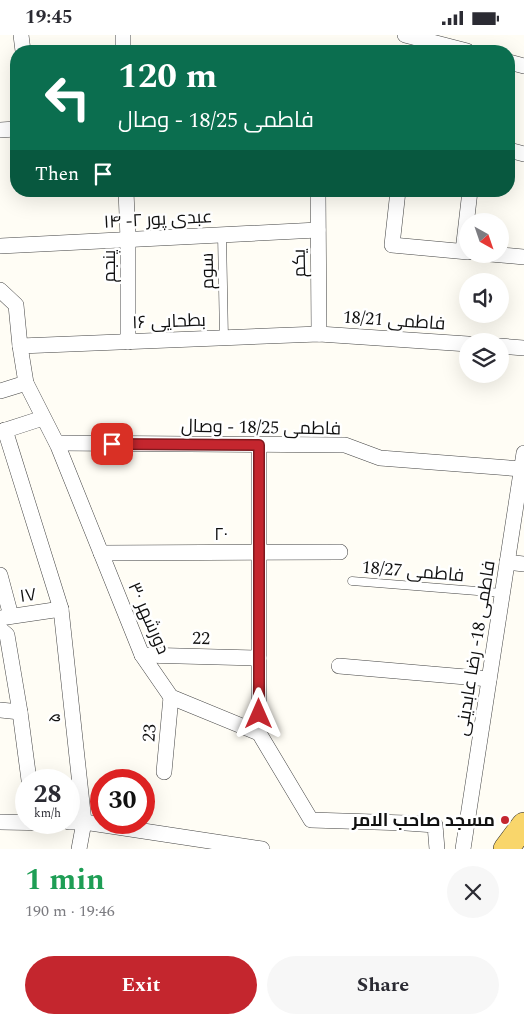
<!DOCTYPE html>
<html lang="en">
<head>
<meta charset="utf-8">
<style>
	body { margin:0; font-family:Spectral,Cairo,serif; background:#f7f7f7; color:#2b2b33; height:100vh; display:flex; flex-direction:column; font-size:19px; white-space:nowrap }
	* { box-sizing:border-box; margin:0 }
	p { font-size:16px; color:#7c7c81 }
	.icon { flex:none; width:28px; height:28px; fill:none; stroke:currentColor; stroke-width:2; stroke-linecap:round; stroke-linejoin:round }
	.map { position:relative; height:814px; overflow:hidden }
	.drawer { display:flex; flex-direction:column; background:#fff; flex:1 }
	.drawer>* { flex:none }
	.guide { position:absolute; left:10px; top:10px; width:505px; height:152px; border-radius:20px; box-shadow:0 5px 20px #0002; background:#0b6e4f; color:#fff; overflow:hidden }
	.needle { width:32px; rotate:140deg }
	.tools { position:absolute; left:459px; top:178px; display:grid; gap:10px }
	.tools a { display:grid; place-items:center; width:50px; height:50px; border-radius:50%; background:#fff; box-shadow:0 5px 20px #0002; font-size:25px }
	.speed { position:absolute; left:15px; top:734px; display:flex; gap:10px; font-size:25px; font-weight:700; text-align:center }
	.speed>* { display:grid; place-content:center; width:65px; height:65px; border-radius:50%; background:#fff; box-shadow:0 5px 20px #0002; line-height:1 }
	.speed small { font-size:12px; font-weight:400 }
	.speed .limit { border:8px solid #d22; background:#fff; color:#111 }
	.pin { position:absolute; display:grid; place-items:center; width:42px; height:42px; color:#fff; margin:-21px; border-radius:10px; box-shadow:0 2px 8px #0006 }
	.me { position:absolute; width:55px; margin:-28px; rotate:0deg; stroke-linejoin:round; filter:drop-shadow(0 0 4px #0008) }
	.turn { display:flex; align-items:center; gap:18px; height:105px; padding:0 25px; font-size:22px }
	.turn .icon { width:65px; height:65px; stroke-width:2.5 }
	.turn b { display:block; font-size:35px; line-height:42px }
	.then { display:flex; align-items:center; height:48px; padding:0 25px; background:#0003; gap:10px; font-size:19px }
	.round { display:grid; place-items:center; flex:none; width:52px; height:52px; border-radius:26px; background:#f7f7f7 }
	.headline { display:flex; align-items:center; justify-content:space-between; height:85px; padding:0 25px }
	h1 { font-size:30px; font-weight:700; line-height:38px; color:#1e9e55 }
	.action { display:flex; gap:10px; margin-top:auto; padding:10px 25px }
	.action a { flex:1; height:58px; border-radius:30px; background:#c4262e; color:#fff; font-size:20px; font-weight:700; line-height:58px; text-align:center }
	.action a+a { background:#f7f7f7; color:#2b2b33 }
	.status { display:flex; justify-content:space-between; align-items:center; height:35px; padding:0 25px; background:#fff; direction:ltr }
	.status svg { height:14px; fill:currentColor }
	.map>svg:first-child { display:block }
</style>
</head>
<body>
<div class="status"><b>19:45</b><svg viewBox="0 0 49 12"><path d="M0 12V9h3v3zM5 12V6h3v6zM10 12V3h3v9zM15 12V0h3v12zM26 1h20v11H26zM47 4h2v5h-2z"/></svg></div>
<div class="map">
<svg width="524" height="814" viewBox="0 0 524 814">
	<rect width="100%" height="100%" fill="#fffdf5"/>
	<g fill="none" stroke-linecap="round" stroke-linejoin="round">
		<!-- service casing -->
		<g stroke="#444" stroke-width="9">
			<g id="service">
				<path d="M222 200 224 303"/>
				<path d="M352 546 502 558"/>
			</g>
		</g>
		<!-- minor casing -->
		<g stroke="#444" stroke-width="16">
			<g id="minor">
				<path d="M21 0 23 16"/>
				<path d="M123 0V16"/>
				<path d="M405 0 467 16"/>
				<path d="M509 27 524 31"/>
				<path d="M0 95 16 94"/>
				<path d="M509 115 524 119"/>
				<path d="M126 156 128 204V307"/>
				<path d="M318 156 319 299"/>
				<path d="M398 156 392 210 468 217"/>
				<path d="M0 211 318 195"/>
				<path d="M463 216 470 156"/>
				<path d="M490 219 524 222"/>
				<path d="M0 255 16 270 20 311 26 348 58 411 142 620 171 662 259 698 311 785 406 788 435 790 437 814"/>
				<path d="M20 311 319 299 468 309"/>
				<path d="M500 311 524 313"/>
				<path d="M0 356 26 348"/>
				<path d="M5 395 61 574 84 787 79 814"/>
				<path d="M0 397 43 383"/>
				<path d="M57 408 345 410 380 423 522 434"/>
				<path d="M259 410V698"/>
				<path d="M101 518 340 517"/>
				<path d="M507 527 524 529"/>
				<path d="M0 540 11 581"/>
				<path d="M0 583 61 574"/>
				<path d="M0 594 7 600 20 677 29 745"/>
				<path d="M142 620 259 623"/>
				<path d="M339 631 489 644"/>
				<path d="M0 675 20 677"/>
				<path d="M164 737 171 662"/>
				<path d="M0 787 55 788"/>
				<path d="M69 787H84L262 814"/>
				<path d="M463 814 524 418"/>
			</g>
		</g>
		<!-- primary casing -->
		<g stroke="#222" stroke-width="26">
			<path id="primary" d="M506 814 524 790"/>
		</g>
		<!-- service -->
		<use href="#service" stroke="#fff" stroke-width="8"/>
		<!-- minor -->
		<use href="#minor" stroke="#fff" stroke-width="15"/>
		<!-- primary -->
		<use href="#primary" stroke="#f9d66b" stroke-width="25"/>
	</g>
	<g fill="none" stroke-linecap="round" stroke-linejoin="round">
		<!-- route casing -->
		<g stroke="#7f191e" stroke-width="12">
			<path id="route" d="M112 409 259 410V679"/>
		</g>
		<!-- route -->
		<use href="#route" stroke="#c4262e" stroke-width="9"/>
	</g>
	<!-- markers -->
	<circle fill="#c4262e" stroke="#fff" stroke-width="2" cx="505" cy="785" r="5"/>
	<g text-anchor="middle" stroke-width="5" stroke-linejoin="round" paint-order="stroke">
		<!-- street labels -->
		<g font-size="18" fill="#111" stroke="#fff">
			<text transform="translate(158 184) rotate(-3)" y="6">عبدی پور ۲- ۱۴</text>
			<text transform="translate(299 228) rotate(-91)" y="6">یکم</text>
			<text transform="translate(109 231) rotate(-90)" y="6">پنجم</text>
			<text transform="translate(207 236) rotate(-91)" y="6">سوم</text>
			<text transform="translate(394 285) rotate(4)" y="6">فاطمی 18/21</text>
			<text transform="translate(169 286) rotate(-2)" y="6">بطحایی ۱۶</text>
			<text transform="translate(261 392) rotate(1)" y="6">فاطمی 18/25 - وصال</text>
			<text x="221" y="505">۲۰</text>
			<text transform="translate(413 536) rotate(5)" y="6">فاطمی 18/27</text>
			<text transform="translate(28 560) rotate(-8)" y="6">۱۷</text>
			<text transform="translate(149 583) rotate(66)" y="6">دورشهر ۳۰</text>
			<text transform="translate(201 603) rotate(1)" y="6">22</text>
			<text transform="translate(475 613) rotate(-81)" y="6">فاطمی 18- رضا عابدینی</text>
			<text transform="translate(54 683) rotate(-96)" y="6">۵</text>
			<text transform="translate(149 698) rotate(-85)" y="6">23</text>
		</g>
		<!-- poi labels -->
		<g font-size="18" font-weight="bold" fill="#111" stroke="#fff" text-anchor="end">
			<text x="495" y="791">مسجد صاحب الامر</text>
		</g>
	</g>
</svg>
<div class="tools">
<a><svg class="needle" viewBox="-14 -14 28 28"><path d="M0-13l5 13h-10z" fill="#e53935"/><path d="M0 13l5-13h-10z" fill="#7c7c81"/></svg></a>
<a><svg class="icon" aria-label="sound" viewBox="0 0 24 24"><path d="M4 9h4l5-4v14l-5-4H4zM17 9q2 3 0 6"/></svg></a>
<a><svg class="icon" aria-label="layers" viewBox="0 0 24 24"><path d="M12 4l9 5-9 5-9-5zM3 14l9 5 9-5"/></svg></a>
</div>
<div class="speed"><div>28<small>km/h</small></div><div class="limit">30</div></div>
<div class="pin" style="left:112px;top:409px;background:#d93025"><svg class="icon" aria-label="arrive" viewBox="0 0 24 24"><path d="M6 21V4h12l-3 4 3 4H6"/></svg></div>
<svg class="me" style="left:259px;top:679px" viewBox="-20 -20 40 40"><path d="M0-17L14 15 0 8-14 15z" fill="#c4262e" stroke="#fff" stroke-width="4"/></svg>
<div class="guide">
<div class="turn"><svg class="icon" aria-label="left" viewBox="0 0 24 24"><path d="M17 20v-9H6M10 6l-5 5 5 5"/></svg><div><b>120 m</b>فاطمی 18/25 - وصال</div></div>
<div class="then">Then<svg class="icon" aria-label="arrive" viewBox="0 0 24 24"><path d="M6 21V4h12l-3 4 3 4H6"/></svg></div>
</div>
</div>
<section class="drawer">
<div class="headline"><div><h1>1 min</h1><p>190 m · 19:46</p></div><a class="round"><svg class="icon" aria-label="close" viewBox="0 0 24 24"><path d="M6 6l12 12M18 6L6 18"/></svg></a></div>
<div class="action"><a>Exit</a><a>Share</a></div>
</section>
</body>
</html>
